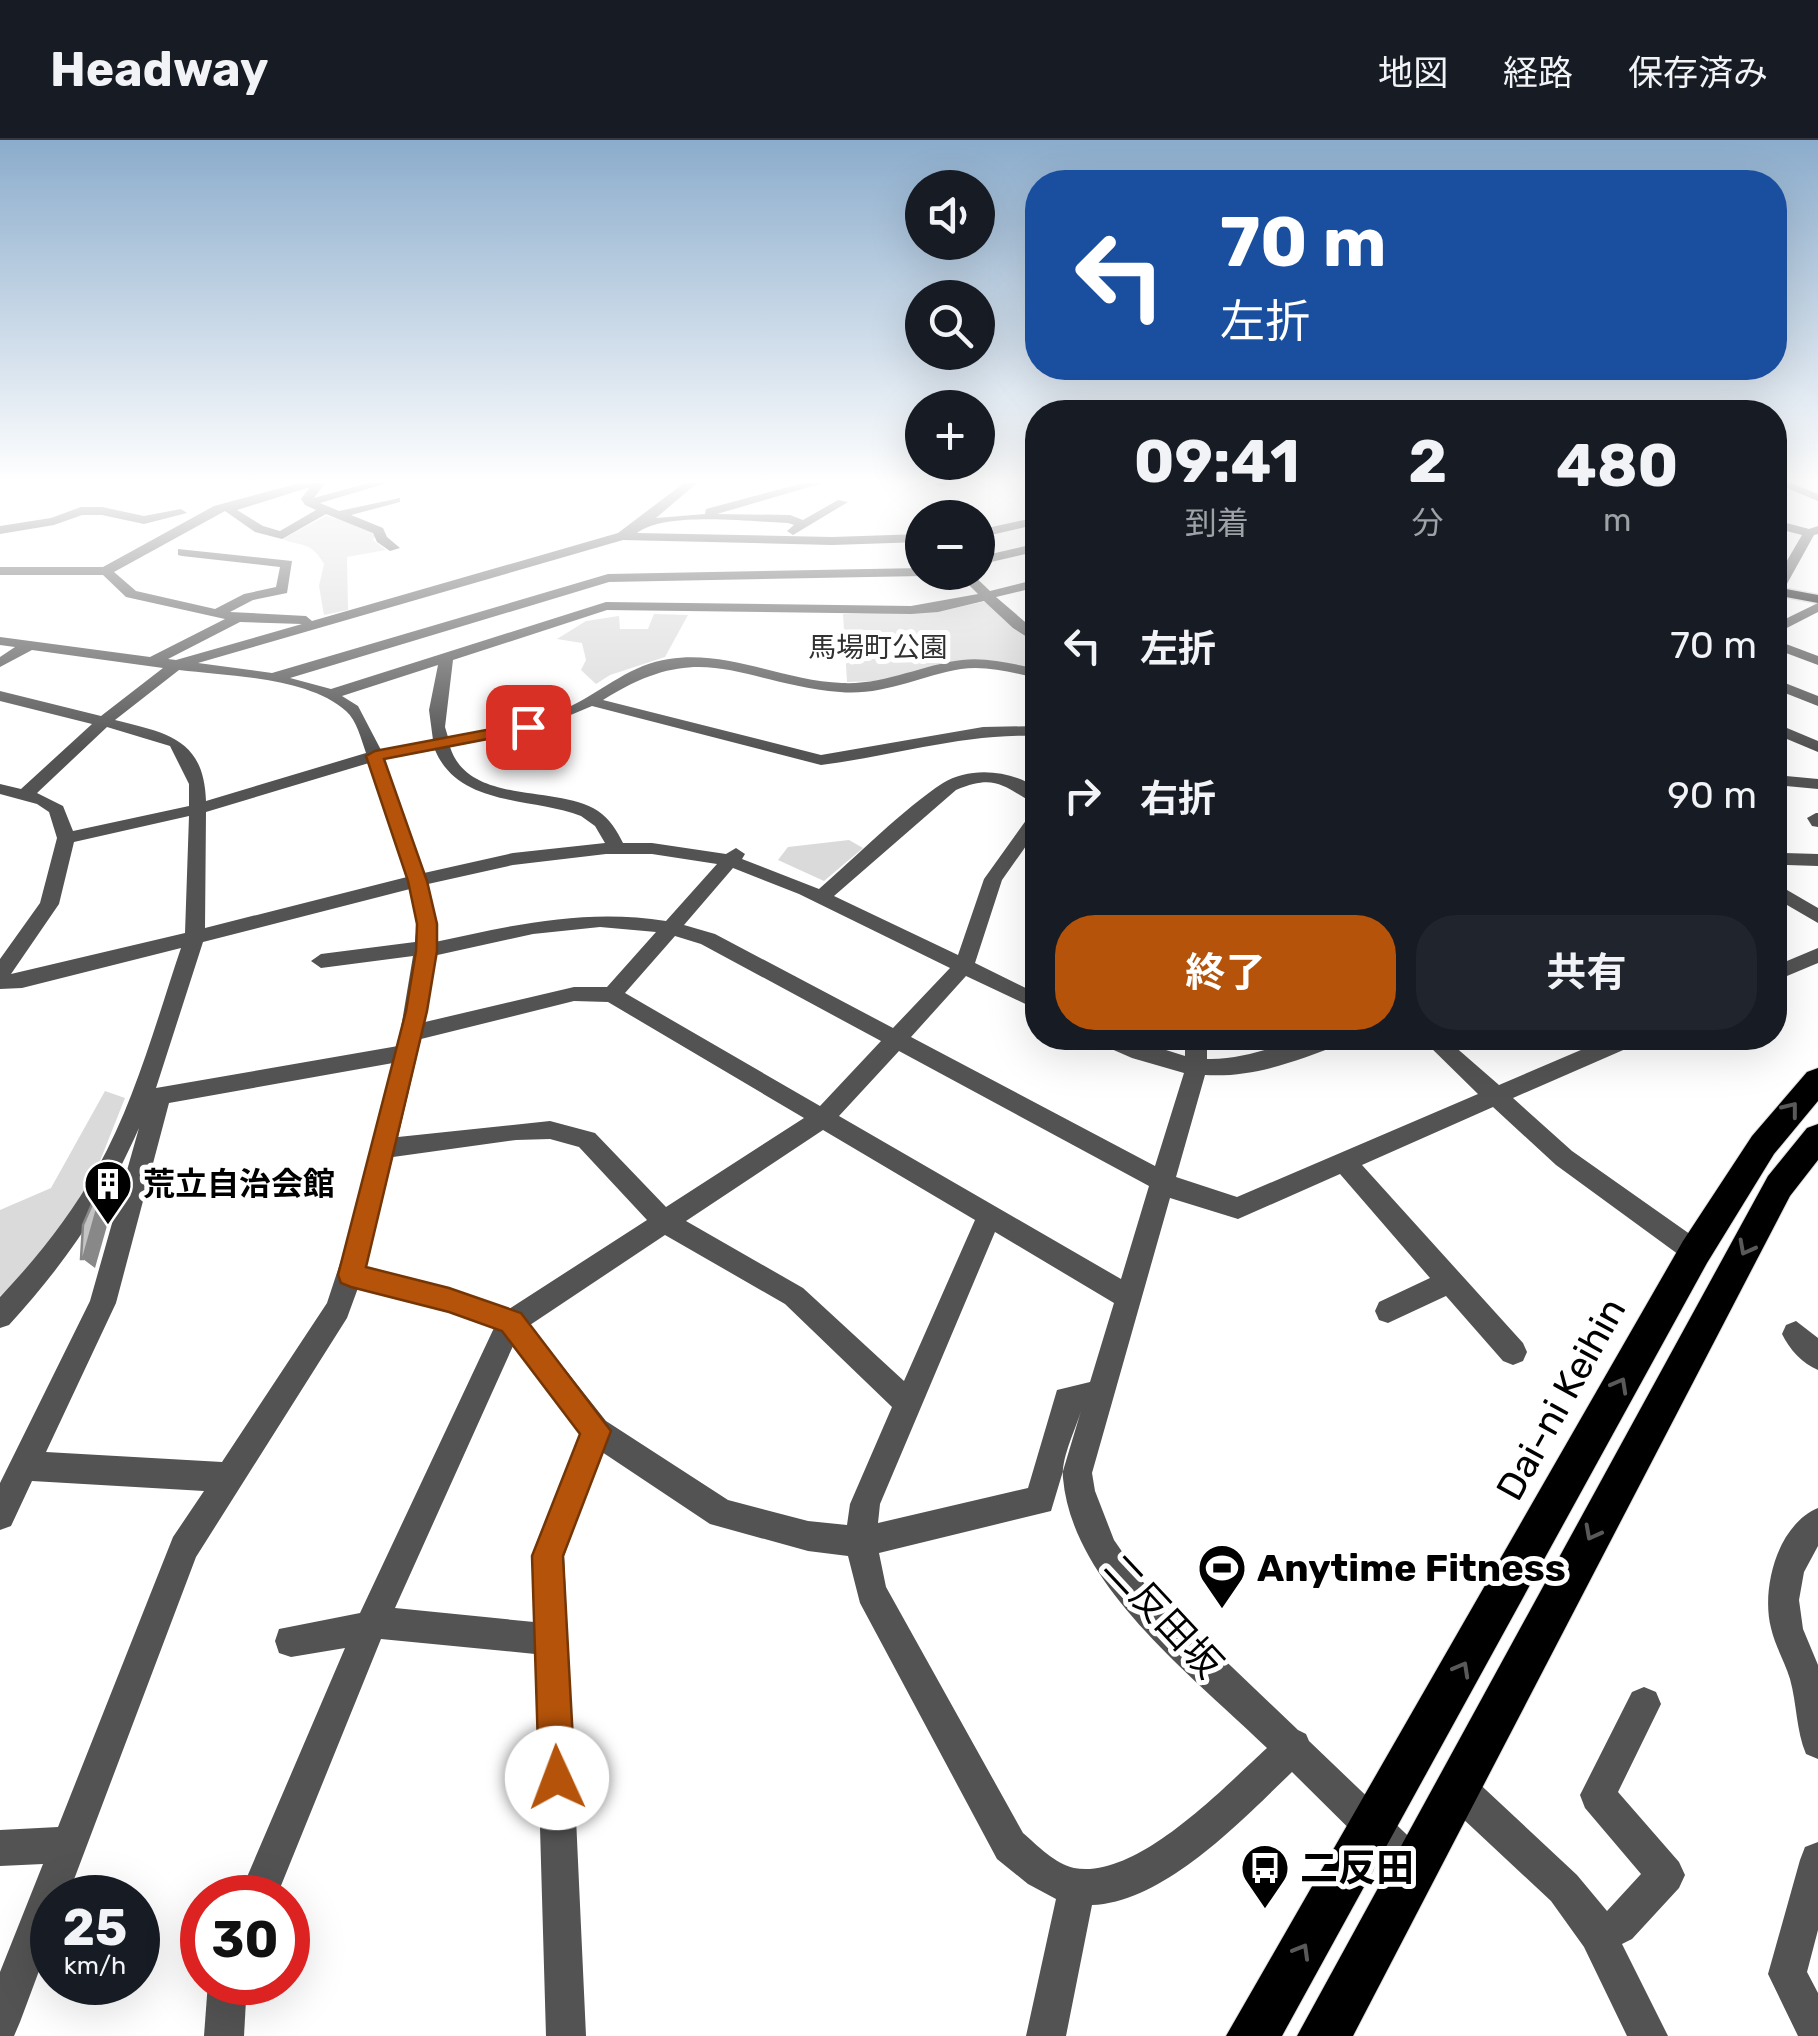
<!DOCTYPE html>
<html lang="ja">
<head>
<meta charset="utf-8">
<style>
	body { margin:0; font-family:Rubik,"Noto Sans JP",sans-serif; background:#20242c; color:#f1f3f6; height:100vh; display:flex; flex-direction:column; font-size:38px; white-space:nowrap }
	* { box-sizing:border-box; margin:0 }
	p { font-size:32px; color:#9ea1a6 }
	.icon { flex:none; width:55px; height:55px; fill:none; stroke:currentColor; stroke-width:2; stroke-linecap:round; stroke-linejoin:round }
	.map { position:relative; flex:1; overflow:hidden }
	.side { position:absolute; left:1025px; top:260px; width:762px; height:650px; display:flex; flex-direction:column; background:#171b24; border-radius:40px; box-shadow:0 10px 40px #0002 }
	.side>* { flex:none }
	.banner { position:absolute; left:1025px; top:30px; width:762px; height:210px; border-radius:40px; box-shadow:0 10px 40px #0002; background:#1a4fa0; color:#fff; overflow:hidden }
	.fabs { position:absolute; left:905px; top:30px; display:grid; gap:20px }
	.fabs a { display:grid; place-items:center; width:90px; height:90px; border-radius:50%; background:#171b24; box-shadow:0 10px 40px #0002; font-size:50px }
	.speed { position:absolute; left:30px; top:1735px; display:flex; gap:20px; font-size:50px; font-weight:700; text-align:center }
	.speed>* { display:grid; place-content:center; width:130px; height:130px; border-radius:50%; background:#171b24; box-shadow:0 10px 40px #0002; line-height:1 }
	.speed small { font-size:25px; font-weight:400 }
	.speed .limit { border:15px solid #d22; background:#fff; color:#111 }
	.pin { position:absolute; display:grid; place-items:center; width:85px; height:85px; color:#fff; margin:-42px; border-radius:20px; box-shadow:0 5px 15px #0006 }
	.me { position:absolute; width:110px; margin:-55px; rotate:358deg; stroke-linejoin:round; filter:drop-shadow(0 0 8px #0008) }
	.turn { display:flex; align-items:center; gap:35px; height:210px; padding:0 30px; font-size:45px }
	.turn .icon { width:130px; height:130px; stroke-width:2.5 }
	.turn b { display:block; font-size:70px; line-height:85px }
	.eta { display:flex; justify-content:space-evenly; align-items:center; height:170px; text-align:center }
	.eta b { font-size:60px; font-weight:700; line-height:70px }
	.action { display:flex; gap:20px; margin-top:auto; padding:20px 30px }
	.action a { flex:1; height:115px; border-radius:40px; background:#b45309; color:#fff; font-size:40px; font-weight:700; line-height:115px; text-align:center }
	.action a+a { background:#20242c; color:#f1f3f6 }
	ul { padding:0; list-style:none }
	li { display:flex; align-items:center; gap:30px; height:150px; padding:0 30px }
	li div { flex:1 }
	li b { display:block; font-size:38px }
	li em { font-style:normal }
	header { display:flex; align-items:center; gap:60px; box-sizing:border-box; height:140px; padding:0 50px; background:#171b24; border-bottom:2px solid #363941 }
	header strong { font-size:48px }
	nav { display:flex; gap:55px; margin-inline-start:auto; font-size:35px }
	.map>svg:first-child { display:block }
</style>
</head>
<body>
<header>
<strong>Headway</strong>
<nav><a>地図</a><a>経路</a><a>保存済み</a></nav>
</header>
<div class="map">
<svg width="1818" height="1896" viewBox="0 0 1818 1896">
	<rect width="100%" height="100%" fill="#fff"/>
	<!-- green -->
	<g fill="#dadada">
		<path d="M326 376 365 386 375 396 373 400 386 410 347 417 348 470 324 475 319 446 324 424C311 401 302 407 282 399Z"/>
		<path d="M983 462 992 463 1037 503V530L981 521 877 541 847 542 843 474 941 471Z"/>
		<path d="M654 474 688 475 665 517 610 535 596 544 581 530 586 520 582 503 557 499 586 481 619 476 620 489H648Z"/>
		<path d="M849 700 863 708 824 741 778 720 788 707Z"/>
		<path d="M105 951 125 958 92 1041 37 1122 0 1156V1070L51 1048Z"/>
	</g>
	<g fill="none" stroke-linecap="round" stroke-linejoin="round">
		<!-- major casing -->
		<g stroke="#dbdbdb" stroke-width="3">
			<path id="major" d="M1775 447 1818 455V463L1775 455Z"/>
		</g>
		<!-- highway casing -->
		<g stroke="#dbdbdb" stroke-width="2">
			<g id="highway">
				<path d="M1818 928V961L1774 1014 1707 1123 1282 1896H1226L1683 1101 1752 996 1807 932Z"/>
				<path d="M1818 984V1020L1790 1056 1353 1896H1297L1768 1036 1807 988Z"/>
			</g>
		</g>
		<!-- minor -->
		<g fill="#535353" fill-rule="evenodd">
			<path d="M299 343H325L314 358 368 343H387L320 363 339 371 400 358V362L351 375 383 388 387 397 400 408 390 411 377 402 373 393 326 374 282 399 255 392 225 371 114 432 136 451 215 469 244 454 276 447 280 427 182 416 178 415V409L292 421 287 453 253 460 230 472 306 476 312 481 618 393 684 343H697L656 378 705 374 706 369 803 343H823L717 374 790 375 803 380 838 360 848 362 793 395 787 391 794 385 788 383C751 382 666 371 637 393L832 397 922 394V402L832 405 623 400 198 523 272 533 608 434 922 428V432H928L922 436 609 442 290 538 331 549 606 462 911 466 978 454 956 432H970L990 451 1038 439V447L996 457 1038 493V504L1013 488 984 461 938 472 911 474 607 470 453 520 445 587 448 597C490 590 534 584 573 565 605 549 632 524 669 519 729 510 784 541 842 543 885 545 921 525 962 520 987 517 1013 524 1038 529V538C1013 533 986 525 961 529 920 536 883 556 840 552 738 543 704 496 603 560L821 615 983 587 1038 586V596C964 593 894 616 821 625L592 566 535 590 450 607C469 666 556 644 598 671 610 679 617 691 623 703H652L726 714 736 708 745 714 742 719 819 749C856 717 903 669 943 643 970 626 1013 630 1038 649V665C1004 649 999 632 956 650L834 756 958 815 984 739 1032 672 1038 671V689L1002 740 975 823 1038 854V870L966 836 911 897 1155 1026 1184 933 1132 918 1100 904 1097 898H1128L1185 916V898H1207V919C1245 920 1275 905 1311 898 1321 896 1333 898 1344 898L1341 904C1297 921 1253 938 1205 935L1176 1037 1237 1057 1478 954 1421 898H1445L1499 945 1609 898H1640L1637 904 1513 958 1572 1011 1704 1104 1708 1112 1704 1120 1695 1123 1686 1120 1556 1025 1493 967 1362 1025 1523 1203 1527 1212 1523 1221 1513 1225 1503 1221 1446 1156 1388 1183 1379 1180 1375 1171 1379 1162 1430 1138 1340 1034 1238 1079 1170 1058 1092 1333 1095 1351 1114 1400 1143 1442 1298 1590 1306 1594 1309 1601 1427 1714 1432 1727 1427 1740 1414 1745 1401 1740 1292 1632C1242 1680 1165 1762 1092 1765L1066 1896H1026L1056 1759 1028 1744 997 1719 860 1463 848 1416 808 1411 710 1384 602 1312 564 1416 586 1896H546L535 1514 381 1499 276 1758H238L345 1508 291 1517 279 1513 275 1501 279 1489 360 1473 494 1188 449 1172 358 1148 347 1178 196 1417 67 1758H52V1796L20 1882 14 1896H0V1832L43 1724 0 1726V1690L58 1687 173 1397 204 1351 32 1341 11 1386 0 1390V1343L90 1161 139 988C104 1067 67 1121 9 1185L0 1188V1157C37 1118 70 1076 97 1029 135 961 156 882 181 808L22 848 0 849V819L40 763 57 698 49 672 37 664 0 654V644L21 649 92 584 0 561V551L101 576 163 528 32 510 0 527V517L15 507 0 505V497L150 517 225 479 126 457 103 435H0V427H103L214 366ZM310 347 301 359 305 365 316 370 280 391 263 386 237 370ZM240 482 302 484 176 520 168 519ZM438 525 429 570 433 600 381 610 358 566 342 556ZM179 530C228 536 308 537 346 571 357 581 361 599 366 613L206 661C204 598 166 593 115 580ZM107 587 170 606 189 644V666L73 691 63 666 37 653ZM435 610C459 667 531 657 581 676L595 686 605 703 513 713 424 733 384 619ZM369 623 407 737 205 788 206 672ZM189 676 185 793 11 834 59 764 74 702ZM606 714H652L717 724 666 781C586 768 513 785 435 802L437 784 428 744 513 725ZM733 728 799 754 950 828 893 888 715 794 684 785ZM410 749 417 784 415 802 321 814 311 821 321 828 413 816 398 906 156 948 203 802ZM600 787 656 792 607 847H574L425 882 433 816 533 794ZM675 796 701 804 881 901 820 966 625 853ZM574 861 608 862 804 978 666 1067 595 993 550 981 398 997 421 899ZM899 911 1149 1046 1121 1139 839 976ZM393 923 350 1093 327 1163 222 1322 46 1312 116 1163 169 963ZM823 990 975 1080 904 1241 803 1148 686 1081ZM550 999 579 1007 647 1080 509 1169 449 1148 365 1127 393 1017 516 1000ZM995 1092 1114 1163 1090 1242 1057 1250 1028 1348 878 1383 880 1364ZM665 1095 785 1164 892 1267 850 1364 847 1385 808 1381 728 1360 606 1281 530 1185ZM513 1206 580 1294 532 1416 534 1482 395 1468ZM1081 1271C1075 1291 1061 1318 1063 1338 1072 1445 1194 1537 1267 1608 1224 1647 1137 1740 1074 1728 1055 1724 1037 1705 1023 1693L886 1447 879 1413 1051 1371Z"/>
			<path d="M934 343H947L948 344 942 347Z"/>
			<path d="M1775 343H1791L1818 354V361Z"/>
			<path d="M81 367H102L144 376 181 369 187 373 144 384 102 375H82L54 385 0 394V386L51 378Z"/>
			<path d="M1038 377V384L978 398V390Z"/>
			<path d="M1775 380 1809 389 1818 386V394L1814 395 1783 451 1776 455 1775 441 1802 395 1775 388Z"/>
			<path d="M1038 403V411L978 425V417Z"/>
			<path d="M1818 463V472L1775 494V484Z"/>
			<path d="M1775 500 1818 516V525L1775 509Z"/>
			<path d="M1775 539 1818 556V566L1775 549Z"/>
			<path d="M1775 583 1818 601V612L1775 594Z"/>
			<path d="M1775 635 1818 639V649L1775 645Z"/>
			<path d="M1816 673H1818V687L1812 686 1807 678Z"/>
			<path d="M1784 713 1818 714V726L1787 725 1775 729V716Z"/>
			<path d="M1775 743 1818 768V783L1775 758Z"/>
			<path d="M1818 808V823L1775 841V826Z"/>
			<path d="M1714 898H1739L1742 902 1731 910Z"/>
			<path d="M1796 1181 1818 1198V1230C1803 1224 1789 1209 1782 1194L1786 1185Z"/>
			<path d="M1818 1368V1406L1804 1432 1799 1460 1803 1489 1818 1525V1619L1806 1614C1796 1590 1797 1564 1790 1539 1785 1522 1775 1506 1771 1488 1761 1449 1777 1385 1818 1368Z"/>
			<path d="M1644 1547 1656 1552 1661 1564 1618 1652 1679 1722 1685 1735 1679 1748 1632 1799 1622 1804 1668 1896H1627L1584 1807 1551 1761 1445 1662 1440 1649 1445 1636 1458 1631 1471 1636 1577 1735 1607 1771 1641 1734 1585 1668 1580 1655 1632 1552Z"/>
			<path d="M1818 1702V1790L1807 1832 1818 1853V1896H1798L1768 1834 1800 1720 1805 1707Z"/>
			<path d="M208 1842H247L244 1896H204Z"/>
		</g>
		<!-- major -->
		<use href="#major" fill="#000" fill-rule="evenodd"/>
		<!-- highway -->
		<use href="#highway" fill="#000" fill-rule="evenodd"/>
	</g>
	<!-- shaded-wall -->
	<path fill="#888" d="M110 1023 122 1033 95 1128 83 1119Z"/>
	<!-- building -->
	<path fill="#c3c3c3" stroke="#888" stroke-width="2.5" d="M110 1023 83 1119H81L83 1085Z"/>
	<!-- one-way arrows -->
	<defs><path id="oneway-chevron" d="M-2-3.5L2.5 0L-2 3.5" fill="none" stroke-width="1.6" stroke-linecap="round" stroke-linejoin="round" transform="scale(2.5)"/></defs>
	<g stroke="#595959">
		<use href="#oneway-chevron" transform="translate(1791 969) rotate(-52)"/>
		<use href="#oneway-chevron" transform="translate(1746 1108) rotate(118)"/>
		<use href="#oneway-chevron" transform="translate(1620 1245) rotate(-61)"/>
		<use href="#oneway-chevron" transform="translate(1592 1393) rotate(118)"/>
		<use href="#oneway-chevron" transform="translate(1462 1529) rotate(-61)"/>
		<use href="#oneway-chevron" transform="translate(1302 1811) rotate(-60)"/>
	</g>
	<!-- sky -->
	<linearGradient id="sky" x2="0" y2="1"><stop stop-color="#8baccc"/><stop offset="0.56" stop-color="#fff"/><stop offset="1" stop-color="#fff" stop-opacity="0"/></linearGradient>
	<rect width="1818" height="609" fill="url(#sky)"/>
	<!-- route -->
	<path fill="#b45309" stroke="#753606" stroke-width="2.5" d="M528 582 534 584V590L384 619 427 741 437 784V811L427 871 366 1127 449 1148 521 1173 611 1291 563 1416 575 1638 569 1651 557 1656 544 1651 539 1638 532 1416 580 1294 502 1191 449 1172 351 1147 341 1143 338 1135 406 871 416 811 417 784 408 741 366 616 375 611Z"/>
	<!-- icons -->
	<defs>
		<g id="building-pin" transform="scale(2.5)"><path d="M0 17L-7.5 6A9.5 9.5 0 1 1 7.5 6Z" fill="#000" stroke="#fff"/><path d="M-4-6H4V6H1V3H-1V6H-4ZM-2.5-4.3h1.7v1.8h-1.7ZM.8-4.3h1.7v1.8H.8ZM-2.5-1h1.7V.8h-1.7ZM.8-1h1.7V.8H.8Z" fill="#fff"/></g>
		<g id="stadium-pin" transform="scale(2.5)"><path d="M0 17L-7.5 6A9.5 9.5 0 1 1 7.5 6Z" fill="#000" stroke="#fff"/><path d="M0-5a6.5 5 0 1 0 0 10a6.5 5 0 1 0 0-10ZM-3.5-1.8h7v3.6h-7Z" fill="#fff"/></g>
		<g id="bus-pin" transform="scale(2.5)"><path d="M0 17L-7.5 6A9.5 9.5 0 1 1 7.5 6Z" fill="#000" stroke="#fff"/><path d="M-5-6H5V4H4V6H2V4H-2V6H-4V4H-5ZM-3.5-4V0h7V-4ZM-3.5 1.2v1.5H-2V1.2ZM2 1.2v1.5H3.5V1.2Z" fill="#fff"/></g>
	</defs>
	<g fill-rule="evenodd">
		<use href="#building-pin" x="108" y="1044"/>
		<use href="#stadium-pin" x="1222" y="1428"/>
		<use href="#bus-pin" x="1265" y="1728"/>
	</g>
	<g text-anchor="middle" stroke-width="10" stroke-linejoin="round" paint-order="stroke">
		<!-- far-park labels -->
		<g font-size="28" fill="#313131" stroke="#fff">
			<text x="878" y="517">馬場町公園</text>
		</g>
		<!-- poi labels -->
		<g font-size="32" font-weight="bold" fill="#000" stroke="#fff" text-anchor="start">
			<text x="143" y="1055">荒立自治会館</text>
		</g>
		<!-- near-street labels -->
		<g font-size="38" fill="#000" stroke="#fff">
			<text transform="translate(1561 1259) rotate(-61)" y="13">Dai-ni Keihin</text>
			<text transform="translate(1163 1476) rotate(47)" y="13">二反田坂</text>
		</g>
		<!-- near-poi labels -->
		<g font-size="38" font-weight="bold" fill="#000" stroke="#fff" text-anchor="start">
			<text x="1257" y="1441">Anytime Fitness</text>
			<text x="1300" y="1741">二反田</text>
		</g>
	</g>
</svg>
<div class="fabs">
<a><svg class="icon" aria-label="sound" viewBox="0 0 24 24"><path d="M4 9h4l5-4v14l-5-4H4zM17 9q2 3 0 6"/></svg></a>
<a><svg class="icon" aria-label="search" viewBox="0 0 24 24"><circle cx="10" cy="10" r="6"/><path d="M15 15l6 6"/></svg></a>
<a>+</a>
<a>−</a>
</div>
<div class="speed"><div>25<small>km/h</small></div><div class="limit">30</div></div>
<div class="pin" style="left:528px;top:587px;background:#d93025"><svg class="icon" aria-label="arrive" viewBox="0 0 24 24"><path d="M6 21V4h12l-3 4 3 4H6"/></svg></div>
<svg class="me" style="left:557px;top:1638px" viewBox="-20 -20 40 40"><circle r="19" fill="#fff"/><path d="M0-13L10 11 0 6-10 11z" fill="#b45309"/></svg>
<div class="banner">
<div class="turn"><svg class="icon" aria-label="left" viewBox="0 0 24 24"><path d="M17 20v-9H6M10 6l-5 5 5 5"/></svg><div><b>70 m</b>左折</div></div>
</div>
<section class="side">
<div class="eta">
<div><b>09:41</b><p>到着</p></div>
<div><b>2</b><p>分</p></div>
<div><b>480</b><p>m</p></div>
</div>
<ul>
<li><svg class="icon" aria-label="left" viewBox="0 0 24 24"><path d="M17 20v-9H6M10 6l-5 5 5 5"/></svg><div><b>左折</b></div><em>70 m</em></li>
<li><svg class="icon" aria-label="right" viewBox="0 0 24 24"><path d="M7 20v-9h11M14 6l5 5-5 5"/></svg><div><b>右折</b></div><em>90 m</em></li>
</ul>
<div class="action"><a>終了</a><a>共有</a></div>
</section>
</div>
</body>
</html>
